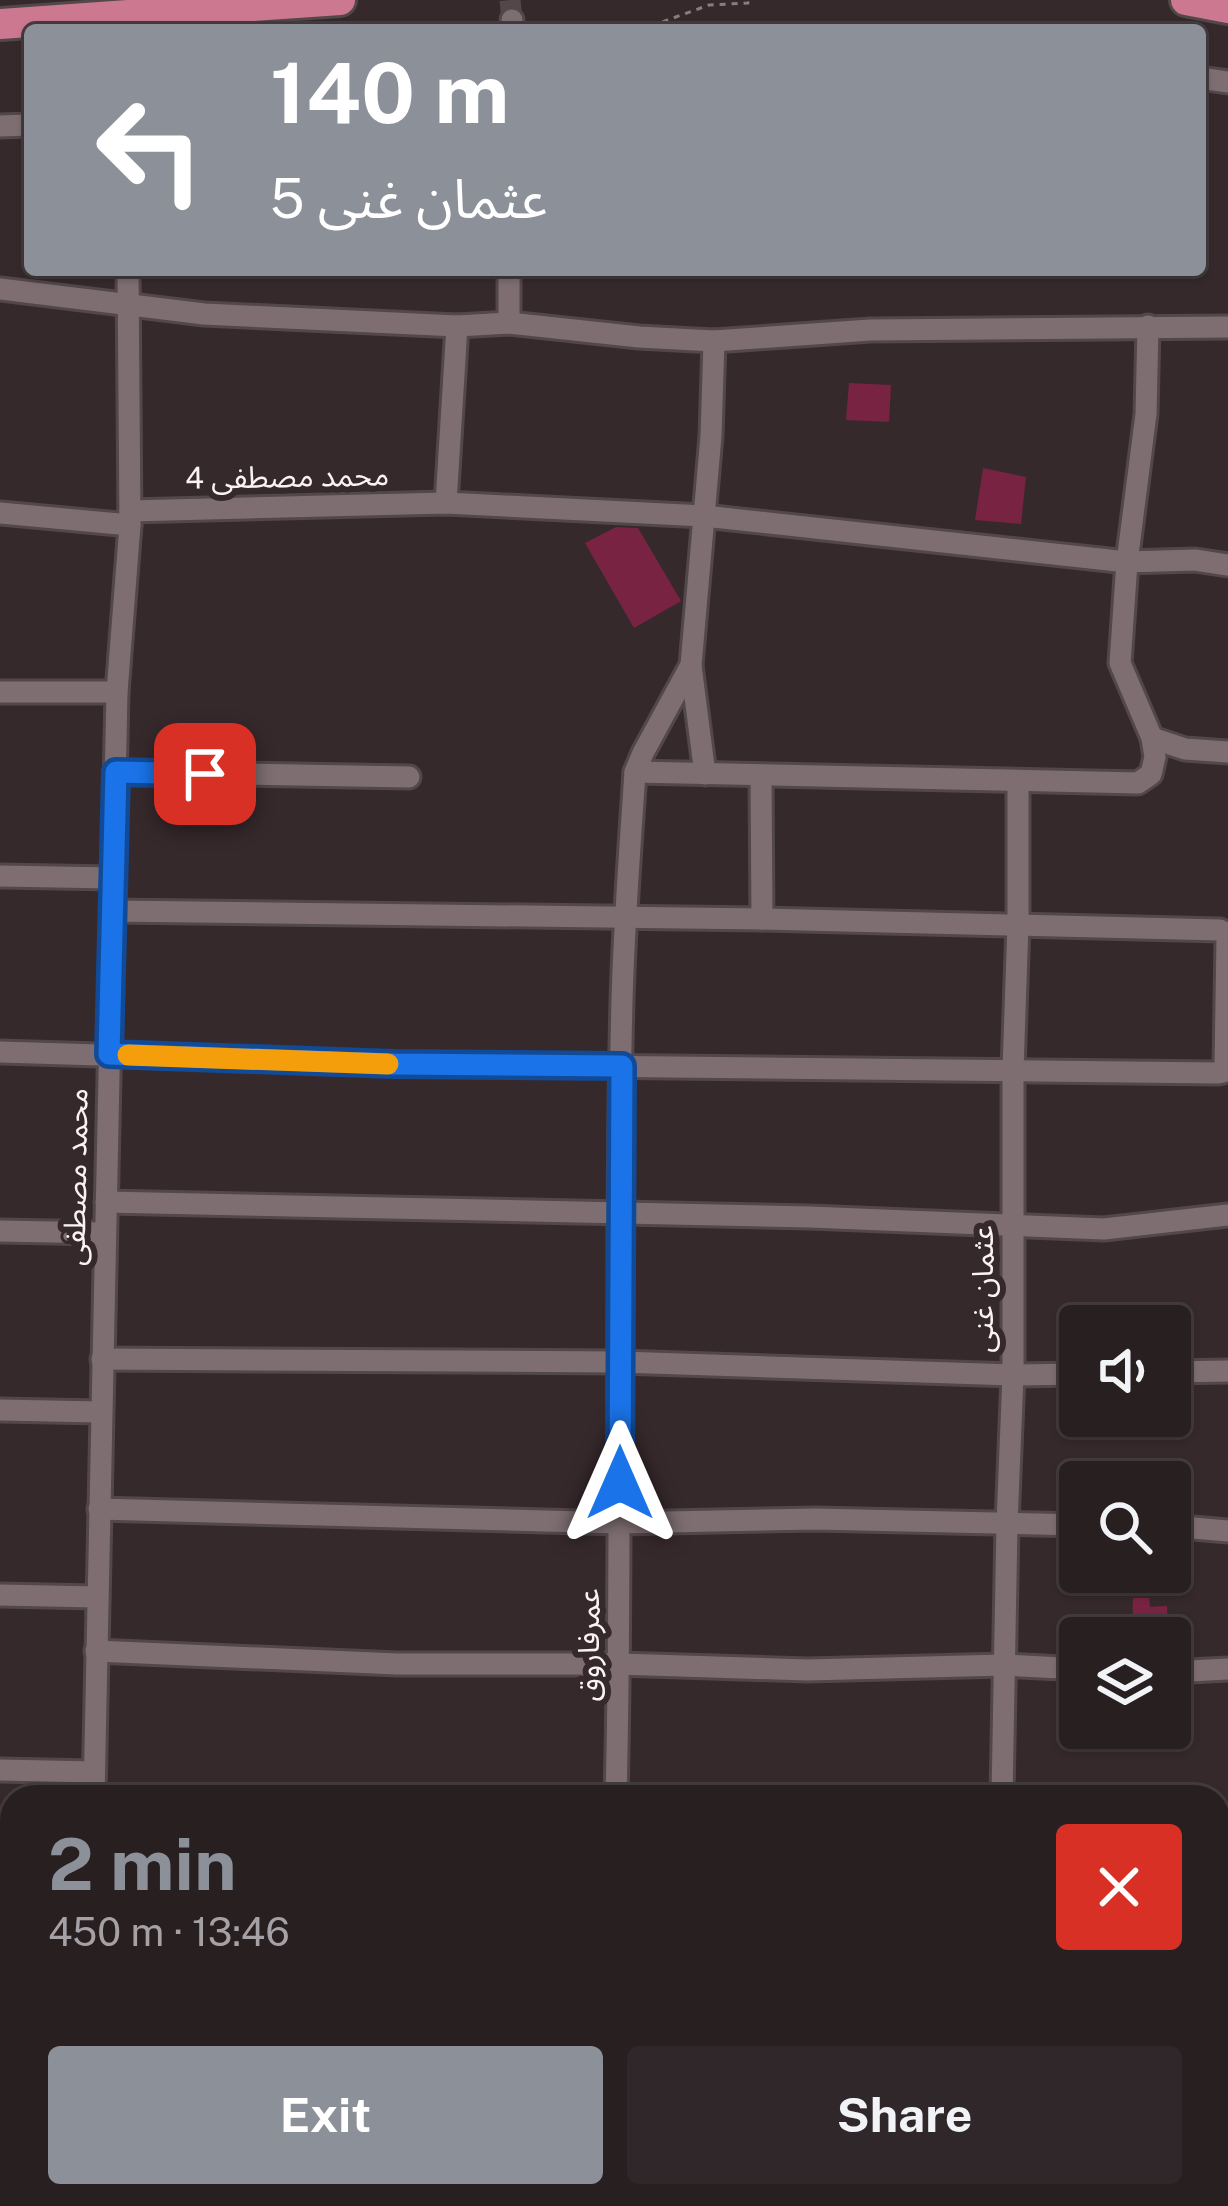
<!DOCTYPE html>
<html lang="en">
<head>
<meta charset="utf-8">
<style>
	body { margin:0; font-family:"Public Sans","Noto Sans Arabic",sans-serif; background:#30272a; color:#f1f3f6; height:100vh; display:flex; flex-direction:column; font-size:45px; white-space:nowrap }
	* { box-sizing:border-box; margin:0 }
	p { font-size:39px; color:#a5a2a5 }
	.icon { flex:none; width:66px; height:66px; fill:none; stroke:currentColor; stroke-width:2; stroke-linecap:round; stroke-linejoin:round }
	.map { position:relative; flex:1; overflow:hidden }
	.side { position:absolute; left:0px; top:1785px; width:1230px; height:423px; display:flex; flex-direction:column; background:#281f21; border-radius:36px 36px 0 0; box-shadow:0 3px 9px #0004,0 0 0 3px #443d3f }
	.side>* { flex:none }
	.hud { position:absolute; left:24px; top:24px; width:1182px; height:252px; border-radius:12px; box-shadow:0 3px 9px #0004,0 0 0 3px #443d3f; background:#8c9099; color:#fff; overflow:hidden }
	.controls { position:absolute; left:1059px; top:1305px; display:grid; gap:24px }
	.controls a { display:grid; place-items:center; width:132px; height:132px; border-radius:12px; background:#281f21; box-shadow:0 3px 9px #0004,0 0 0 3px #443d3f; font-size:60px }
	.pin { position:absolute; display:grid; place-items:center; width:102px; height:102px; color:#fff; margin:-51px; border-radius:24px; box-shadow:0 6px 18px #0006 }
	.me { position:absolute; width:132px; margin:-66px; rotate:0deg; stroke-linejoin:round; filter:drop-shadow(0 0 9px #0008) }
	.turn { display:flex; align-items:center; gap:42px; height:252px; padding:0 48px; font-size:54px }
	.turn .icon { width:156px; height:156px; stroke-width:2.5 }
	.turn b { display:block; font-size:84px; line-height:102px }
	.round { display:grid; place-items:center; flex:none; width:126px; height:126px; border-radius:12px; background:#30272a }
	.head { display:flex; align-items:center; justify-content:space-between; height:204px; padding:0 48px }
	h1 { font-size:72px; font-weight:700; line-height:90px; color:#8c9099 }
	.button { display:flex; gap:24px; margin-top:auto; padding:24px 48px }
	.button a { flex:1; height:138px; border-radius:12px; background:#8c9099; color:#fff; font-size:48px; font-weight:700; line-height:138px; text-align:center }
	.button a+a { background:#30272a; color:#f1f3f6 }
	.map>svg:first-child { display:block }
</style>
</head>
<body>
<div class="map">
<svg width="1228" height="2206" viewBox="0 0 1228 2206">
	<rect width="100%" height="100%" fill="#36292c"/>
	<!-- building -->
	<g fill="#782342">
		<path d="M849 383 891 385 889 422 846 420Z"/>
		<path d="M983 468 1026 477 1021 524 975 520Z"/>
		<path d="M616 527 638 528 681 601 634 628 585 543Z"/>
		<path d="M1133 1598H1149L1150 1607 1167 1606 1168 1638H1132Z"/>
	</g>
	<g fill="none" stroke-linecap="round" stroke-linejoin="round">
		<!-- minor-tunnel -->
		<path stroke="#54474a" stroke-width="21" stroke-dasharray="21 10" stroke-linecap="butt" d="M510 0 512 20"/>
		<!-- minor casing -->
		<g stroke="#52474a" stroke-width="27">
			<g id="minor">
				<path d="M512 20V30"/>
				<path d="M1200 78 1228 82"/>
				<path d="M0 126 30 125"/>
				<path d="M0 289 204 314 457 326 509 323 639 337 714 341 870 330 1228 327"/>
				<path d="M509 323V270"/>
				<path d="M446 503 457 326"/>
				<path d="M130 511 446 503 704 516 1127 562 1195 560 1228 565"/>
				<path d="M0 513 130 525"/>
				<path d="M691 666 705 774"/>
				<path d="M0 692H117"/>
				<path d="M1152 738 1185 749 1228 752"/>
				<path d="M115 772 409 777"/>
				<path d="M635 772 1138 783 1151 774 1155 757 1152 738 1120 663 1127 562 1146 414 1148 326"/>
				<path d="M761 776 762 919"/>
				<path d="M0 876 113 878"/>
				<path d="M0 1052 394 1064 1218 1073 1223 1072 1225 1067 1227 938 1225 933 1220 930 762 919 112 911"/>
				<path d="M106 1202 810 1217 1104 1229 1228 1215"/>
				<path d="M0 1231 105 1233"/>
				<path d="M102 1359 620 1362 1013 1375 1080 1374"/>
				<path d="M1170 1372 1228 1371"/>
				<path d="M0 1410 100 1412"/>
				<path d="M99 1509 619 1523 815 1519 1080 1525"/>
				<path d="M1170 1526 1228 1531"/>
				<path d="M0 1595 96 1597"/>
				<path d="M96 1651 397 1664H619L807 1670 1004 1665 1080 1669"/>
				<path d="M1170 1672 1228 1669"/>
				<path d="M0 1770 94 1772"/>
				<path d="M94 1797 117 692 130 525 128 270"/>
				<path d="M616 1797C623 1532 615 1266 622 1001 624 924 630 848 635 772L643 753 691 665 711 436 714 341"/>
				<path d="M1002 1797 1007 1524 1013 1375V1070L1018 924V781"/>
				<path d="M1218 1816 1228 1815"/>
				<path d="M0 1955 12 1956"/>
				<path d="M1218 1964H1228"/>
				<path d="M1218 2109H1228"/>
				<path d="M0 2132H12"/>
				<path d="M1005 2196 1006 2206"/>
				<path d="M88 2206V2196"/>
				<path d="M608 2206V2196"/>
			</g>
		</g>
		<!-- highway casing -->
		<g stroke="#52474a" stroke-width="36">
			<g id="highway">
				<path d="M1186 0 1228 8"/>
				<path d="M0 24 340 0"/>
			</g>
		</g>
		<!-- path -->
		<path stroke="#887d7f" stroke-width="3" stroke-dasharray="6 6" stroke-linecap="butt" d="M640 30 709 5 748 3 747 0"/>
		<!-- minor -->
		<use href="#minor" stroke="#7e6e72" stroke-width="21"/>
		<!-- highway -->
		<use href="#highway" stroke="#cc7890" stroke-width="30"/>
	</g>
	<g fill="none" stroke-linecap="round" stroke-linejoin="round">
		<!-- route casing -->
		<g stroke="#114b97" stroke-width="30">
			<path id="route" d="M205 774 116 772 109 1054 394 1064 622 1066 620 1483"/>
		</g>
		<!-- route -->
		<use href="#route" stroke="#1a73e8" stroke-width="21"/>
		<!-- slow -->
		<path stroke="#f59e0b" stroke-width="21" d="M128 1055 388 1064"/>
	</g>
	<g text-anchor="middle" stroke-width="12" stroke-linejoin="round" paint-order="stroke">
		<!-- street labels -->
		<g font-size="30" fill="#fbf2f4" stroke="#36292c">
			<text transform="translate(287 477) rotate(-1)" y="10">محمد مصطفی 4</text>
			<text transform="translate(76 1177) rotate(-89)" y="10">محمد مصطفی</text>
			<text transform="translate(983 1289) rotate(-90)" y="10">عثمان غنی</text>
			<text transform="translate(589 1645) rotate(-90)" y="10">عمرفاروق</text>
		</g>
	</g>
</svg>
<div class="controls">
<a><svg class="icon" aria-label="sound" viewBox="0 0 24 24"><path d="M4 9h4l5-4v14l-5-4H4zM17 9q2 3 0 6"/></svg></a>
<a><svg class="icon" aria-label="search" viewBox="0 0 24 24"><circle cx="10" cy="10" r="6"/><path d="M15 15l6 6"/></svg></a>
<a><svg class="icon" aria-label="layers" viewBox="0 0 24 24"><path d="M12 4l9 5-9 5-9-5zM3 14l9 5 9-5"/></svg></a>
</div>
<div class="pin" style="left:205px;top:774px;background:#d93025"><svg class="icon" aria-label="arrive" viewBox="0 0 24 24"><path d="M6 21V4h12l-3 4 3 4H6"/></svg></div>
<svg class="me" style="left:620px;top:1483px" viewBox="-20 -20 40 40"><path d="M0-17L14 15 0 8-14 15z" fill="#1a73e8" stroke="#fff" stroke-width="4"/></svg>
<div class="hud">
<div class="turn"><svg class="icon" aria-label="left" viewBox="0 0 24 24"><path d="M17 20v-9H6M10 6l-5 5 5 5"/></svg><div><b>140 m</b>عثمان غنی 5</div></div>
</div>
<section class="side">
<div class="head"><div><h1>2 min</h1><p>450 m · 13:46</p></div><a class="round" style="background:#d93025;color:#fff"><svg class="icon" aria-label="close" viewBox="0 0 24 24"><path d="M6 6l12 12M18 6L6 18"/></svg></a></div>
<div class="button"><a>Exit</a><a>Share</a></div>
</section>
</div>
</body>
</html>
